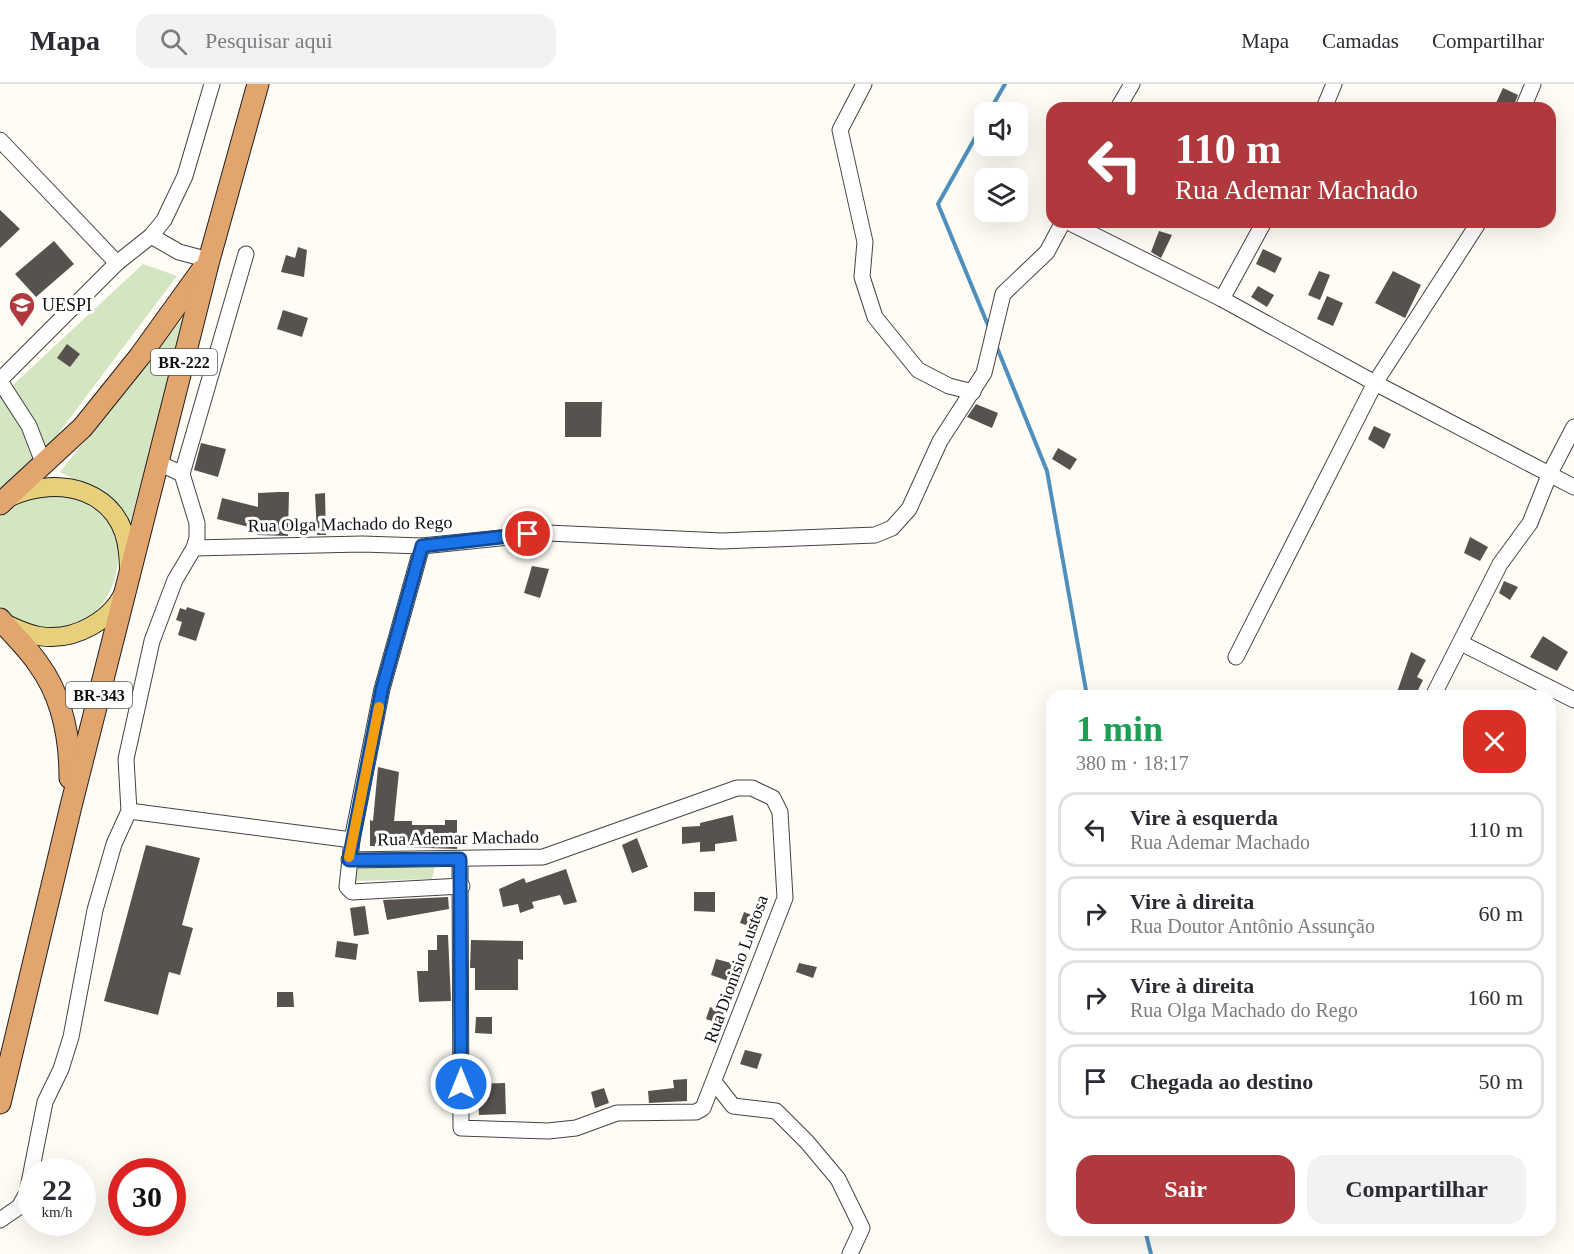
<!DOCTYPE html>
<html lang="pt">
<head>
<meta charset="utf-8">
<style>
	body { margin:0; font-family:"Times New Roman",serif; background:#f2f2f3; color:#2b2b33; height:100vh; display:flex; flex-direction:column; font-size:22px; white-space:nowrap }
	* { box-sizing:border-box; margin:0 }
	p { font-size:20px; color:#7c7c81 }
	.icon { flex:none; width:33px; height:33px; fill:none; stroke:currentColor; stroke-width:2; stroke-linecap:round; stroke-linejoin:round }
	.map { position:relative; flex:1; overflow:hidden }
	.sheet { position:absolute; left:1046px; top:606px; width:510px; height:546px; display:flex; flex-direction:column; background:#fff; border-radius:18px; box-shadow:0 6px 24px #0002 }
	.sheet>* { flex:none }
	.hud { position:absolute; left:1046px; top:18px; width:510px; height:126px; border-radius:18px; box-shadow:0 6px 24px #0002; background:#af393c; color:#fff; overflow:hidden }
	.tools { position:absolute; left:974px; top:18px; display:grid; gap:12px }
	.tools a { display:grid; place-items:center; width:54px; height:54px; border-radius:12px; background:#fff; box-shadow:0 6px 24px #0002; font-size:30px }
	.speed { position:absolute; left:18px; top:1074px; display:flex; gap:12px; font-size:30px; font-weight:700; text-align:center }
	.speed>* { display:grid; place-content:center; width:78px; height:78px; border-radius:50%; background:#fff; box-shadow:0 6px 24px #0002; line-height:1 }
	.speed small { font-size:15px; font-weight:400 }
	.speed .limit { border:9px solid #d22; background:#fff; color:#111 }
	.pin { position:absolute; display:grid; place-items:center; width:51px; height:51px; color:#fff; margin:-26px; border:3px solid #fff; border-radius:50%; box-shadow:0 2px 6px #0007 }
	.me { position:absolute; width:66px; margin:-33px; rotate:0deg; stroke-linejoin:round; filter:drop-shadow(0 0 4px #0008) }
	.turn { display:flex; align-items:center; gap:21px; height:126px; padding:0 30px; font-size:27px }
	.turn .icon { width:78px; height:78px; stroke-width:2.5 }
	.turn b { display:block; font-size:42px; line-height:51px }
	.round { display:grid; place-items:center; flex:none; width:63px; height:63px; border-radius:18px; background:#f2f2f3 }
	.head { display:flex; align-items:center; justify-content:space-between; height:102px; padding:0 30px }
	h1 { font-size:36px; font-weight:600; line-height:45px; color:#1e9e55 }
	.action { display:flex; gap:12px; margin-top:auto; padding:12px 30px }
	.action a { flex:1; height:69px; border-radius:18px; background:#af393c; color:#fff; font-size:24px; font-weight:600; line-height:69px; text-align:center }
	.action a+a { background:#f2f2f3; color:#2b2b33 }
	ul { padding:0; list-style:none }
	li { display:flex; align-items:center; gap:18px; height:75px; margin:0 12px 9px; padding:0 18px; border:3px solid #e1e1e2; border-radius:18px }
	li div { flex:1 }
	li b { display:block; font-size:22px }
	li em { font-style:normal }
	header { display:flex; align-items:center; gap:36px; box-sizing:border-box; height:84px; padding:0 30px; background:#fff; border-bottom:2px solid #e1e1e2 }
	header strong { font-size:28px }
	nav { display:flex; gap:33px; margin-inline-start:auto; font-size:21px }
	.search { width:420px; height:54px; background:#f2f2f3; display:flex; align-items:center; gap:15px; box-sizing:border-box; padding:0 21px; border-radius:18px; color:#7c7c81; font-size:22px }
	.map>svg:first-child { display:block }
</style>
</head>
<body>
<header>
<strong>Mapa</strong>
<div class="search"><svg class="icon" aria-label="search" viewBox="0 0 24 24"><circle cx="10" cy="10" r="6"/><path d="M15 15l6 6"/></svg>Pesquisar aqui</div>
<nav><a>Mapa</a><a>Camadas</a><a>Compartilhar</a></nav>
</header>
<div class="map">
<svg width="1574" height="1170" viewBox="0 0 1574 1170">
	<rect width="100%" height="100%" fill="#fefcf5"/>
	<!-- green -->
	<g fill="#d3e5c1">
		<path d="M143 180 177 192 54 355 0 406V313Z"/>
		<path d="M187 229 129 443 104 410 60 388Z"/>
		<path d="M41 410C185 414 101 612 0 522V433L19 418Z"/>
		<path d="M354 780 435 782 432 795 354 797Z"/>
	</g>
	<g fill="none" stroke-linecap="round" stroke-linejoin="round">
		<!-- stream -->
		<g stroke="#4f8fbd" stroke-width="4">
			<path d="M989 28 1005 0"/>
			<path d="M984 38 938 120 990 246"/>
			<path d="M996 261 1047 387 1087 612"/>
			<path d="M1145 1146 1151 1170"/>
		</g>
	</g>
	<!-- building -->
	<g fill="#57524e">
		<path d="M1503 4 1518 11 1513 24 1495 21Z"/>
		<path d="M0 126 20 145 0 164Z"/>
		<path d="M1159 147 1172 151 1161 174 1151 168Z"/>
		<path d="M54 157 74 180 36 213 15 190Z"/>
		<path d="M298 163 307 166 304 193 281 188 286 171 295 174Z"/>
		<path d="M1263 165 1282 174 1275 189 1256 180Z"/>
		<path d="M1319 187 1330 191 1320 216 1308 211Z"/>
		<path d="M1393 187 1421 201 1405 234 1375 219Z"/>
		<path d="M1258 202 1274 211 1267 223 1251 213Z"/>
		<path d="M1327 212 1343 219 1333 242 1317 235Z"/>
		<path d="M283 226 308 234 302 253 277 245Z"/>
		<path d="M67 260 80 270 70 283 57 274Z"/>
		<path d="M565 318H602L601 353H565Z"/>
		<path d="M976 320 998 329 992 344 967 333Z"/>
		<path d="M1374 342 1391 350 1384 365 1368 355Z"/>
		<path d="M201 359 226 365 218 393 194 386Z"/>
		<path d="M1058 364 1077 375 1070 386 1052 375Z"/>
		<path d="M279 408H289L288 452 257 451V445L217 435 222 414 258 423V409Z"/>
		<path d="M325 409 326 451H317L315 410Z"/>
		<path d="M1470 453 1488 463 1480 477 1464 469Z"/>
		<path d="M532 482 549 485 540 514 524 509Z"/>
		<path d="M1504 497 1518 503 1510 516 1499 509Z"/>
		<path d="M187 523 205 529 196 557 178 551 182 538 176 536 180 524 186 526Z"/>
		<path d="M1543 552 1568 568 1557 587 1530 573Z"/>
		<path d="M1411 568 1426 576 1417 593 1423 596 1415 612H1406L1397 608Z"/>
		<path d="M378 683 399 688 394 737H412V741H445V736H457V765L370 762V736L373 737Z"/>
		<path d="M733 731 737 757 715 760V767L700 768V758L682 760V743L700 742V739Z"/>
		<path d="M637 754 648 783 632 789 622 761Z"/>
		<path d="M146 761 200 774 182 841 193 844 180 891 169 888 158 931 104 917Z"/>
		<path d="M566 785 577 818 564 821 560 811 532 818 534 824 520 829 518 820 503 823 499 805 524 794 526 799Z"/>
		<path d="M694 808H715V828L694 827Z"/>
		<path d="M448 813 449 825 387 836 383 816Z"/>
		<path d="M365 822 369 850 354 852 350 824Z"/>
		<path d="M744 828 762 835 758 845 740 839Z"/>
		<path d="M437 851H448L451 917 419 918 417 887H428V866H437Z"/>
		<path d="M471 856 523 857V876L518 875V906H475V884H470Z"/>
		<path d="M337 857 358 860 356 876 335 873Z"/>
		<path d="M716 875 743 882 737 900 711 891Z"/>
		<path d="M799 879 817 883 813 894 796 888Z"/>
		<path d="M277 908H293L294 923H277Z"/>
		<path d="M710 923 725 929 721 940 706 935Z"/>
		<path d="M476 933H492V950L475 949Z"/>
		<path d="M745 966 762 970 757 985 740 980Z"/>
		<path d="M687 995V1017L649 1019 648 1007 674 1004 673 996Z"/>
		<path d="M505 999 506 1030 479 1031 477 1000Z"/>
		<path d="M604 1004 609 1019 595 1024 591 1008Z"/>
	</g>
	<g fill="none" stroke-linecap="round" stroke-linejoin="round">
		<!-- minor casing -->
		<g stroke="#434343" stroke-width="17">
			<g id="minor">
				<path d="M864 0 840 46 865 158 862 193 875 233 918 286 949 302 973 308"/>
				<path d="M1118 24 1132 0"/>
				<path d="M1324 24 1334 0"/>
				<path d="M1523 24 1533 0"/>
				<path d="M0 56 117 179"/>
				<path d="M1068 138 1222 215 1375 299 1574 403"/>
				<path d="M151 152 179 168 209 176"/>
				<path d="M1222 215 1264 138"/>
				<path d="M0 296 117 179 151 152 164 136 185 92 212 0"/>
				<path d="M0 297 29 342 44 381"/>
				<path d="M182 390 246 170"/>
				<path d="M422 462 382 605 352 756 347 803 352 808 462 802"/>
				<path d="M194 464 362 460 422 462 548 449 722 457 875 451 892 444 909 425 940 357 984 289 1003 210 1047 168 1063 138"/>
				<path d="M1461 559 1574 616"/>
				<path d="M1236 573 1375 299 1479 138"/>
				<path d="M1433 612 1500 480 1530 439 1550 389 1574 343"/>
				<path d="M129 727 352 756"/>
				<path d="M349 776 543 773 737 704H752L773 714 780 728 785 814 703 1024 696 1028 617 1029 576 1044 548 1047 461 1044 460 775"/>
				<path d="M715 999 733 1022 776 1027 807 1058 838 1095 862 1144 850 1170"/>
				<path d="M0 1136 19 1123 27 1109 45 1018 61 985 71 953 95 826 114 760 129 727 126 675 152 557 175 496 194 464 197 454V439L182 390 159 379"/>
			</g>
		</g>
		<!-- major casing -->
		<g stroke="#212121" stroke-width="20">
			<path id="major" d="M4 539C15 544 27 550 39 552 74 558 115 536 127 501 130 491 129 478 128 469 123 406 59 390 10 413"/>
		</g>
		<!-- highway casing -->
		<g stroke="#212121" stroke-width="23">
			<g id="highway">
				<path d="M0 420 83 343 140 272 202 186"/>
				<path d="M0 535C13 551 28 564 39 581 63 614 70 654 70 694"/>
				<path d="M0 1019 71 722 209 176 258 0"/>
			</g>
		</g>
		<!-- minor -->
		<use href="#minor" stroke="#fff" stroke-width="15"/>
		<!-- major -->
		<use href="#major" stroke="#e7cf7b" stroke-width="18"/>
		<!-- highway -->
		<use href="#highway" stroke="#e2a56e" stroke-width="21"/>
	</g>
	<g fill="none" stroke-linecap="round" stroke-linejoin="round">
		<!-- route casing -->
		<g stroke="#114b97" stroke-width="15">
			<path id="route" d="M461 1000 460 775 349 776 382 605 422 462 528 450"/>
		</g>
		<!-- route -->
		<use href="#route" stroke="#1a73e8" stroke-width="10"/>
		<!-- slow -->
		<path stroke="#f59e0b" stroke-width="10" d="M349 773 379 623"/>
	</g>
	<!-- icons -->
	<defs>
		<g id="university-pin" transform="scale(1.35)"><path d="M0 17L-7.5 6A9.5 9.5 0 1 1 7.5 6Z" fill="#af393c" stroke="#fff"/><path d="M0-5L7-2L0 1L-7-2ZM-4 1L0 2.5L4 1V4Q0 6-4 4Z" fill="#fff"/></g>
	</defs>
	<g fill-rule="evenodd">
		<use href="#university-pin" x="22" y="221"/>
	</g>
	<g text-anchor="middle" stroke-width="6" stroke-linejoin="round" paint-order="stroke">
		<!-- shield labels -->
		<g fill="#fff" stroke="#585858" stroke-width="1.5">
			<rect x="151" y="265" width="66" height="26" rx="4.5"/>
			<rect x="66" y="598" width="66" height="26" rx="4.5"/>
		</g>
		<g font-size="16" font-weight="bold" fill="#101010">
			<text x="184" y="284">BR-222</text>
			<text x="99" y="617">BR-343</text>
		</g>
		<!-- poi labels -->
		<g font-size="18" fill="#101010" stroke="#fff" text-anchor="start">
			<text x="42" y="227">UESPI</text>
		</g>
		<!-- street labels -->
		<g font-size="18" fill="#101010" stroke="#fff">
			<text transform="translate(350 440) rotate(-1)" y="6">Rua Olga Machado do Rego</text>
			<text transform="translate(458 754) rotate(-1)" y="6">Rua Ademar Machado</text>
			<text transform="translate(736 885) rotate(-70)" y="6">Rua Dionisio Lustosa</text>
		</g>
	</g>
</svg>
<div class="tools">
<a><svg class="icon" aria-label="sound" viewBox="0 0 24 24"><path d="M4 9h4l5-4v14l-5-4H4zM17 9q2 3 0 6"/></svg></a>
<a><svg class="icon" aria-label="layers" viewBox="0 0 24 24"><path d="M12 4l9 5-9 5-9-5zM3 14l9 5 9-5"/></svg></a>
</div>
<div class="speed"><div>22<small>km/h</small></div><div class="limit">30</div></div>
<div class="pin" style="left:528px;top:450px;background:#d93025"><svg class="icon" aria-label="arrive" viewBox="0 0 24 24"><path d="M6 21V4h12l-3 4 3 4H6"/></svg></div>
<svg class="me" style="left:461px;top:1000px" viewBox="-20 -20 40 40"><circle r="17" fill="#1a73e8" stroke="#fff" stroke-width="3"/><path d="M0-11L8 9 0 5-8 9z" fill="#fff"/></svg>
<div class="hud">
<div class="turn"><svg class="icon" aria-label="left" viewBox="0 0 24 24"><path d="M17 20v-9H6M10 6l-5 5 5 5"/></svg><div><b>110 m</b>Rua Ademar Machado</div></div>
</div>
<section class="sheet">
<div class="head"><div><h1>1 min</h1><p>380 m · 18:17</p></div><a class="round" style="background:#d93025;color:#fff"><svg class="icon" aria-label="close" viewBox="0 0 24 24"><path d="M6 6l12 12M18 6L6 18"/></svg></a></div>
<ul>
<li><svg class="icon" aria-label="left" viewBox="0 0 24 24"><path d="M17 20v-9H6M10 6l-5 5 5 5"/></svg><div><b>Vire à esquerda</b><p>Rua Ademar Machado</p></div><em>110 m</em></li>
<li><svg class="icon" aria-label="right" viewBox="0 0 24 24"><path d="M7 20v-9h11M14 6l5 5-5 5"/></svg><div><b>Vire à direita</b><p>Rua Doutor Antônio Assunção</p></div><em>60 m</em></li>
<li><svg class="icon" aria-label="right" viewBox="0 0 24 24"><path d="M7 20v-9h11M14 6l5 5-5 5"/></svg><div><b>Vire à direita</b><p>Rua Olga Machado do Rego</p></div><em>160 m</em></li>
<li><svg class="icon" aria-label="arrive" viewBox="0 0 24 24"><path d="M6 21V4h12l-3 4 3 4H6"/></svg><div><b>Chegada ao destino</b></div><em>50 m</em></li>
</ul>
<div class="action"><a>Sair</a><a>Compartilhar</a></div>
</section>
</div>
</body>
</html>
